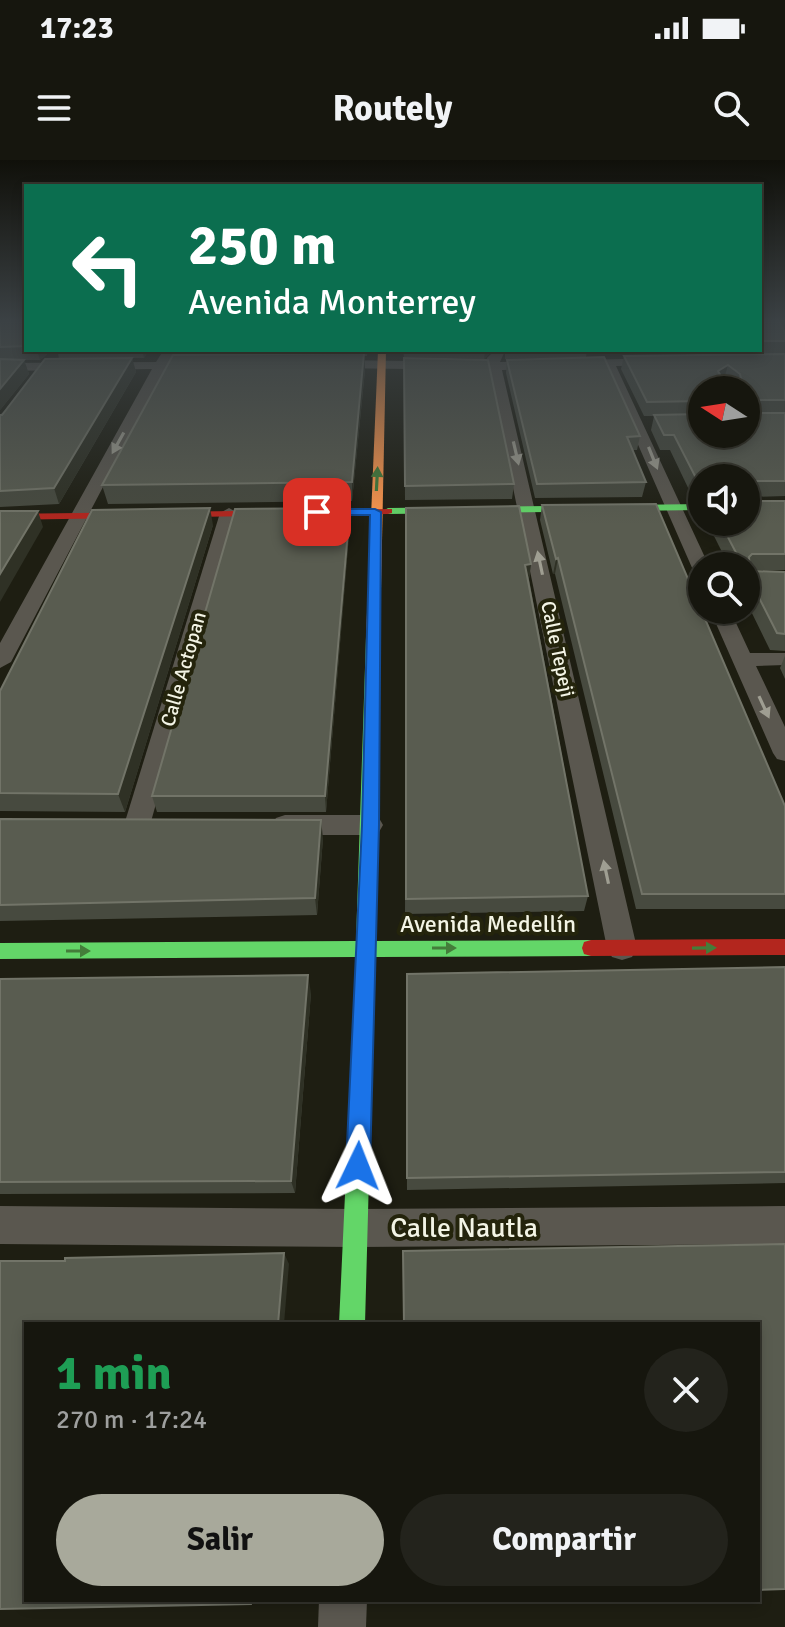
<!DOCTYPE html>
<html lang="es">
<head>
<meta charset="utf-8">
<style>
	body { margin:0; font-family:Signika,sans-serif; background:#23231c; color:#f1f3f6; height:100vh; display:flex; flex-direction:column; font-size:30px; white-space:nowrap }
	* { box-sizing:border-box; margin:0 }
	p { font-size:26px; color:#9e9f9e }
	.icon { flex:none; width:44px; height:44px; fill:none; stroke:currentColor; stroke-width:2; stroke-linecap:round; stroke-linejoin:round }
	.map { position:relative; flex:1; overflow:hidden }
	.sheet { position:absolute; left:24px; top:1162px; width:736px; height:280px; display:flex; flex-direction:column; background:#16160e; border-radius:0px; box-shadow:0 4px 12px #0003,0 0 0 2px #35352e }
	.sheet>* { flex:none }
	.banner { position:absolute; left:24px; top:24px; width:738px; height:168px; border-radius:0px; box-shadow:0 4px 12px #0003,0 0 0 2px #35352e; background:#0b6e4f; color:#fff; overflow:hidden }
	.needle { width:52px; rotate:282deg }
	.fabs { position:absolute; left:688px; top:216px; display:grid; gap:16px }
	.fabs a { display:grid; place-items:center; width:72px; height:72px; border-radius:50%; background:#16160e; box-shadow:0 4px 12px #0003,0 0 0 2px #35352e; font-size:40px }
	.pin { position:absolute; display:grid; place-items:center; width:68px; height:68px; color:#fff; margin:-34px; border-radius:16px; box-shadow:0 4px 12px #0006 }
	.me { position:absolute; width:88px; margin:-44px; rotate:2deg; stroke-linejoin:round; filter:drop-shadow(0 0 6px #0008) }
	.turn { display:flex; align-items:center; gap:28px; height:168px; padding:0 32px; font-size:36px }
	.turn .icon { width:104px; height:104px; stroke-width:2.5 }
	.turn b { display:block; font-size:56px; line-height:68px }
	.round { display:grid; place-items:center; flex:none; width:84px; height:84px; border-radius:42px; background:#23231c }
	.summary { display:flex; align-items:center; justify-content:space-between; height:136px; padding:0 32px }
	h1 { font-size:48px; font-weight:700; line-height:60px; color:#1e9e55 }
	.primary-button { display:flex; gap:16px; margin-top:auto; padding:16px 32px }
	.primary-button a { flex:1; height:92px; border-radius:48px; background:#a8a99b; color:#111; font-size:32px; font-weight:700; line-height:92px; text-align:center }
	.primary-button a+a { background:#23231c; color:#f1f3f6 }
	.status { display:flex; justify-content:space-between; align-items:center; height:56px; padding:0 40px; background:#16160e; direction:ltr }
	.status svg { height:22px; fill:currentColor }
	header { display:flex; justify-content:space-between; align-items:center; height:104px; padding:0 32px; background:#16160e; font-size:36px; font-weight:700 }
	.map>svg:first-child { display:block }
</style>
</head>
<body>
<div class="status"><b>17:23</b><svg viewBox="0 0 49 12"><path d="M0 12V9h3v3zM5 12V6h3v6zM10 12V3h3v9zM15 12V0h3v12zM26 1h20v11H26zM47 4h2v5h-2z"/></svg></div>
<header><svg class="icon" aria-label="menu" viewBox="0 0 24 24"><path d="M4 6h16M4 12h16M4 18h16"/></svg>Routely<svg class="icon" aria-label="search" viewBox="0 0 24 24"><circle cx="10" cy="10" r="6"/><path d="M15 15l6 6"/></svg></header>
<div class="map">
<svg width="785" height="1467" viewBox="0 0 785 1467">
	<rect width="100%" height="100%" fill="#1e1e12"/>
	<g fill="none" stroke-linecap="round" stroke-linejoin="round">
		<!-- street -->
		<g fill="#5a574f" fill-rule="evenodd">
			<path d="M167 190 173 194 169 201H203L209 205 203 209H165L11 502 0 508V483L152 209 0 211V203L156 202 163 191Z"/>
			<path d="M495 190 504 193 500 202 664 198V204L659 205 616 206 709 406H702V416L693 410 604 207 502 210 637 788 632 797 622 800 612 797 607 788 489 210 329 208 323 204 329 200 487 202V198Z"/>
			<path d="M229 348 238 353 150 665 146 672 137 675 128 672 124 665 220 353Z"/>
			<path d="M710 450H730L750 493H785V505L756 506 785 567V601L777 599 773 593Z"/>
			<path d="M285 655H370L379 658 383 665 379 672 370 675H285L276 672 272 665 276 658Z"/>
			<path d="M0 1046 356 1049 785 1046V1084L356 1087 0 1084Z"/>
			<path d="M319 1440H367L366 1467H318Z"/>
		</g>
		<!-- fast -->
		<g fill="#63d668" fill-rule="evenodd">
			<path d="M702 344V350L388 354 383 351 388 348Z"/>
			<path d="M373 473 380 477 375 781 591 780 598 782 600 788 598 794 591 796 375 797 365 1164H339L356 797 0 799V783L356 781 366 477Z"/>
		</g>
		<!-- slow -->
		<path fill="#ff974d" fill-rule="evenodd" d="M378 190H386L380 477 373 481 366 477Z"/>
		<!-- jam -->
		<g fill="#b3261e" fill-rule="evenodd">
			<path d="M392 349V353L388 354 0 360V354Z"/>
			<path d="M785 779V795L591 796 584 794 582 788 584 782 591 780Z"/>
		</g>
	</g>
	<!-- wall -->
	<g fill="#474a3f" fill-rule="evenodd">
		<path d="M0 160H26V190H52L40 200H24L29 214 0 250Z"/>
		<path d="M760 160H785V336L750 337V341H785V410L750 411 785 412V491L770 490 746 441V406H729L707 362H746V318H702V336L691 334 670 290H660L651 270 654 256H644L621 209 624 196 696 195 695 190H760ZM702 230 746 274H702Z"/>
		<path d="M52 190H149L144 198H132L136 212 59 344 0 347V255L59 199 58 193Z"/>
		<path d="M172 190H368L367 196H364L365 210 352 341 108 344 102 325 174 195Z"/>
		<path d="M403 190H493L484 199 404 197Z"/>
		<path d="M503 190H587L586 197 640 276 637 290H633L646 322 642 337 535 338 506 213 507 200 583 198 505 199V191Z"/>
		<path d="M404 198 514 324 512 339 405 340Z"/>
		<path d="M542 345 785 646V749H636L555 414H553L540 360Z"/>
		<path d="M350 348V363L326 652H157L152 636Z"/>
		<path d="M406 348 531 404 529 419 588 736 584 751 405 754Z"/>
		<path d="M213 365 125 652 0 651V531Z"/>
		<path d="M785 496V519L780 508Z"/>
		<path d="M0 659 323 678 317 755 0 761Z"/>
		<path d="M785 807V1023L407 1030 406 830Z"/>
		<path d="M0 819 311 833 295 1033 0 1034Z"/>
	</g>
	<!-- shaded-wall -->
	<g fill="#2f3125">
		<path d="M37 190H52L40 200Z"/>
		<path d="M142 190H149L144 198Z"/>
		<path d="M485 190H493L484 199Z"/>
		<path d="M364 193 365 210 352 341V322Z"/>
		<path d="M132 198 136 212 59 344 54 328Z"/>
		<path d="M24 200 29 214 0 250V229Z"/>
		<path d="M728 205 724 219 714 225 718 211Z"/>
		<path d="M210 348 213 365 125 652 118 634Z"/>
		<path d="M350 348V363L326 652 325 636Z"/>
		<path d="M38 351 43 367 0 442V414Z"/>
		<path d="M558 398 555 414H553L556 399Z"/>
		<path d="M531 404 529 419 525 405Z"/>
		<path d="M321 660 323 678 317 755 315 738Z"/>
		<path d="M308 815 311 833 295 1033 291 1021Z"/>
		<path d="M284 1093 289 1104 284 1164H278Z"/>
	</g>
	<!-- building -->
	<g fill="#595c50" stroke="#727468" stroke-width="2" fill-rule="evenodd">
		<path d="M0 160H26V186L0 187Z"/>
		<path d="M760 160H778L785 172V181H760Z"/>
		<path d="M364 193 352 322 102 325 173 195Z"/>
		<path d="M785 194V240H749L748 250 751 253H785V321H749L750 341H785V394H752L749 397 750 411 785 412V474L777 473 746 412V406H743L720 362H746V318H702V320L696 318 674 275H664L654 255 702 254V274H746V230H702V241L647 242 624 196ZM728 205 740 214 741 218H722L718 211Z"/>
		<path d="M604 197 640 276 627 277 646 322 537 324 507 200Z"/>
		<path d="M132 198 54 328 0 331V255H2L45 199Z"/>
		<path d="M404 198 488 200 514 324 405 326Z"/>
		<path d="M0 199 24 200 0 229Z"/>
		<path d="M656 344 785 646V734H642L558 398 556 399 542 345Z"/>
		<path d="M519 346 531 404 525 405 588 736 406 739V348Z"/>
		<path d="M210 348 118 634 0 633V531L92 350Z"/>
		<path d="M350 348 325 636H152L235 349Z"/>
		<path d="M0 351H38L0 414Z"/>
		<path d="M0 659 321 660 315 738 0 745Z"/>
		<path d="M785 807V1012L407 1018V814Z"/>
		<path d="M308 815 291 1021 0 1022V819Z"/>
		<path d="M785 1084V1429L758 1430V1164H404L403 1091Z"/>
		<path d="M284 1093 278 1164H26V1440H252L251 1444 0 1449V1101H65V1098Z"/>
	</g>
	<!-- one-way arrows -->
	<defs><path id="oneway-solid" d="M-6-.8H1V-3.2L6.5 0L1 3.2V.8H-6Z" transform="scale(2)"/></defs>
	<g fill="#9f9e92">
		<use href="#oneway-solid" transform="translate(118 283) rotate(119)"/>
		<use href="#oneway-solid" transform="translate(516 293) rotate(77)"/>
		<use href="#oneway-solid" transform="translate(653 298) rotate(68)"/>
		<use href="#oneway-solid" transform="translate(540 403) rotate(-102)"/>
		<use href="#oneway-solid" transform="translate(764 547) rotate(65)"/>
		<use href="#oneway-solid" transform="translate(606 712) rotate(-102)"/>
	</g>
	<g fill="#447d3a">
		<use href="#oneway-solid" transform="translate(377 319) rotate(-87)"/>
		<use href="#oneway-solid" transform="translate(444 788)"/>
		<use href="#oneway-solid" transform="translate(704 788) rotate(-1)"/>
		<use href="#oneway-solid" transform="translate(78 791)"/>
	</g>
	<!-- sky -->
	<linearGradient id="sky" x2="0" y2="1"><stop stop-color="#10100a"/><stop offset="0.44" stop-color="#3b4144"/><stop offset="1" stop-color="#3b4144" stop-opacity="0"/></linearGradient>
	<rect width="785" height="365" fill="url(#sky)"/>
	<!-- route -->
	<path fill="#1a73e8" stroke="#114b97" stroke-width="2" d="M317 349H375L381 352 379 665 370 1006 366 1014 358 1017 350 1014 346 1006 362 665 370 355H313V350Z"/>
	<g text-anchor="middle" stroke-width="8" stroke-linejoin="round" paint-order="stroke">
		<!-- far-street labels -->
		<g font-size="20" fill="#f3f4e5" stroke="#24240c">
			<text transform="translate(558 489) rotate(78)" y="7">Calle Tepeji</text>
			<text transform="translate(183 509) rotate(-74)" y="7">Calle Actopan</text>
		</g>
		<!-- street labels -->
		<g font-size="24" fill="#f3f4e5" stroke="#24240c">
			<text x="488" y="772">Avenida Medellín</text>
		</g>
		<!-- near-street labels -->
		<g font-size="28" fill="#f3f4e5" stroke="#24240c">
			<text x="464" y="1077">Calle Nautla</text>
		</g>
	</g>
</svg>
<div class="fabs">
<a><svg class="needle" viewBox="-14 -14 28 28"><path d="M0-13l5 13h-10z" fill="#e53935"/><path d="M0 13l5-13h-10z" fill="#9e9f9e"/></svg></a>
<a><svg class="icon" aria-label="sound" viewBox="0 0 24 24"><path d="M4 9h4l5-4v14l-5-4H4zM17 9q2 3 0 6"/></svg></a>
<a><svg class="icon" aria-label="search" viewBox="0 0 24 24"><circle cx="10" cy="10" r="6"/><path d="M15 15l6 6"/></svg></a>
</div>
<div class="pin" style="left:317px;top:352px;background:#d93025"><svg class="icon" aria-label="arrive" viewBox="0 0 24 24"><path d="M6 21V4h12l-3 4 3 4H6"/></svg></div>
<svg class="me" style="left:358px;top:1006px" viewBox="-20 -20 40 40"><path d="M0-17L14 15 0 8-14 15z" fill="#1a73e8" stroke="#fff" stroke-width="4"/></svg>
<div class="banner">
<div class="turn"><svg class="icon" aria-label="left" viewBox="0 0 24 24"><path d="M17 20v-9H6M10 6l-5 5 5 5"/></svg><div><b>250 m</b>Avenida Monterrey</div></div>
</div>
<section class="sheet">
<div class="summary"><div><h1>1 min</h1><p>270 m · 17:24</p></div><a class="round"><svg class="icon" aria-label="close" viewBox="0 0 24 24"><path d="M6 6l12 12M18 6L6 18"/></svg></a></div>
<div class="primary-button"><a>Salir</a><a>Compartir</a></div>
</section>
</div>
</body>
</html>
